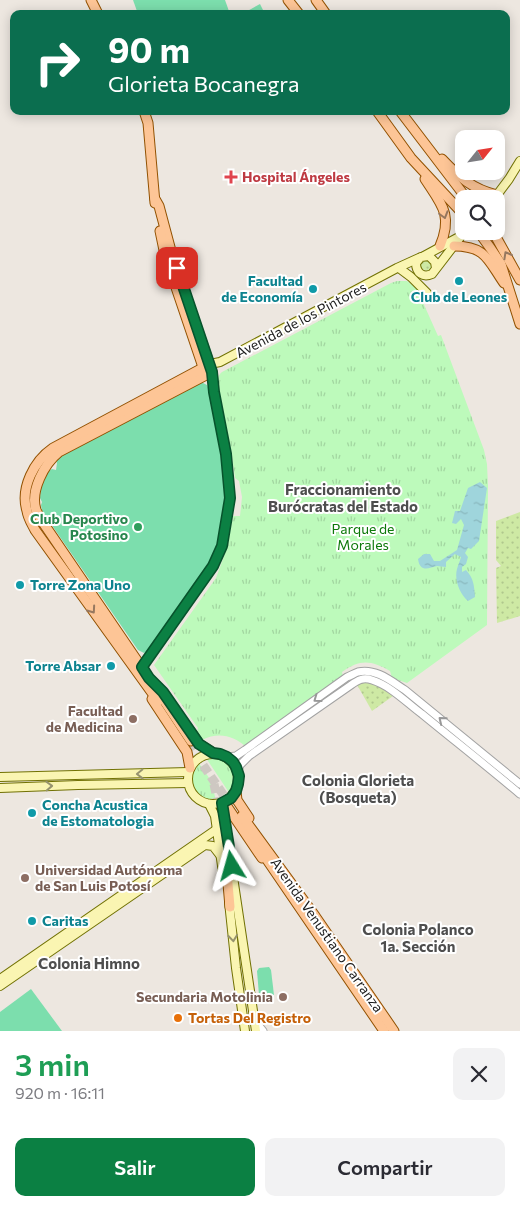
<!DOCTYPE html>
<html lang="es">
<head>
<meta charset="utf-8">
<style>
	body { margin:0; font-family:Commissioner,sans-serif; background:#f2f2f3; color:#2b2b33; height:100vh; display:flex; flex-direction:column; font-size:19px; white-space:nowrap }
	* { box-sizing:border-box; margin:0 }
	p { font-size:16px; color:#7c7c81 }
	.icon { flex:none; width:28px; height:28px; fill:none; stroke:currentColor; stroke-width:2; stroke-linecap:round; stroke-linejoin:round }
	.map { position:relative; height:1031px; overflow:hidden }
	.sheet { display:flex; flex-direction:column; background:#fff; flex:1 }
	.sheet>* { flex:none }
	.top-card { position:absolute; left:10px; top:10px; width:500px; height:105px; border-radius:10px; box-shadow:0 2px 12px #0003; background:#0b6e4f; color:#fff; overflow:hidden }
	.needle { width:32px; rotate:60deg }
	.controls { position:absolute; left:455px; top:130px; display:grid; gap:10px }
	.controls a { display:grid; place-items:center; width:50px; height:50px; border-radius:10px; background:#fff; box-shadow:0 2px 12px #0003; font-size:25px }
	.pin { position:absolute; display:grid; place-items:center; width:42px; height:42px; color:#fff; margin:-21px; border-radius:10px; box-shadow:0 2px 8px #0006 }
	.me { position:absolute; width:55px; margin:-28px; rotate:352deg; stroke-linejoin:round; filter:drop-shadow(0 0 4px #0008) }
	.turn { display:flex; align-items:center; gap:18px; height:105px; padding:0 15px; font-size:22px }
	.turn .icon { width:65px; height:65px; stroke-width:2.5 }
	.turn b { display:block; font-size:35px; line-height:42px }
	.round { display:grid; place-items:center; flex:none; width:52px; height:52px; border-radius:10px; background:#f2f2f3 }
	.headline { display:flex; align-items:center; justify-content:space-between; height:85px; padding:0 15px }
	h1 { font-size:30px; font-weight:600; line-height:38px; color:#1e9e55 }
	.cta { display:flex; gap:10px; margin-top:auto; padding:10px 15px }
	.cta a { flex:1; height:58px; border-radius:10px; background:#0b8043; color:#fff; font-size:20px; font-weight:600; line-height:58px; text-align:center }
	.cta a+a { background:#f2f2f3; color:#2b2b33 }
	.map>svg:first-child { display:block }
</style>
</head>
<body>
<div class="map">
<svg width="520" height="1031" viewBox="0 0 520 1031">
	<defs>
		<pattern id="grass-dots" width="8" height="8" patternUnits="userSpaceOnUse" patternTransform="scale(1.25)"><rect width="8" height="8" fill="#cee9a4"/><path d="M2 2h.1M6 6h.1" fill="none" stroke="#b0c78d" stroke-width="1.8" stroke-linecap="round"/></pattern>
		<pattern id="park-tufts" width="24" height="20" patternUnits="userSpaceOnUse" patternTransform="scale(1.25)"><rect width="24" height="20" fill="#bdfabb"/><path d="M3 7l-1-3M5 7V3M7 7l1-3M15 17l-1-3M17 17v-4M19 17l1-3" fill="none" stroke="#a2d6a0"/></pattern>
		<pattern id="water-ripples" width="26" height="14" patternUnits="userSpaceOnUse" patternTransform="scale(1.25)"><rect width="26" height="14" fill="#9fd5dc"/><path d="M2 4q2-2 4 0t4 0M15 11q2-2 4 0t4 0" fill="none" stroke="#88b6bc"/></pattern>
	</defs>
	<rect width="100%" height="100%" fill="#ede7e0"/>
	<!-- grass -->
	<g fill="url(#grass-dots)">
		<path d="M427 258 433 266 431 270 427 271 421 268 420 264 422 260Z"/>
		<path d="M520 512V616L497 623 496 568 501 566 496 560V521Z"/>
		<path d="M367 681 379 686 393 696 372 711 356 683Z"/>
	</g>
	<!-- park -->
	<g fill="url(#park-tufts)">
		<path d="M397 281H407L423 293 421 298 438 336 441 335 484 450 487 464 488 486 487 625 407 683 392 678 390 671C371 660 360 659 342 672L343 677 246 747C233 735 218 732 202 740L197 732 198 728 154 665 216 578 227 548 233 516H240L242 497 239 481 235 478 231 450 218 386C218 380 217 376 222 372L391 283Z"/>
		<path d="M213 756C217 757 222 758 226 760 238 767 238 784 230 794L206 758Z"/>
		<path d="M198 762 212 782 216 802C195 803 180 777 198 762Z"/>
	</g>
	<!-- pitch -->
	<g fill="#7cdead">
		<path d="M133 0H225L230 14H138Z"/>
		<path d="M260 4 265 14H242Z"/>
		<path d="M201 382 207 385 210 391 223 453 227 495 218 552 207 571 150 650 144 653 138 650 42 511 41 505 42 502 40 498 41 484 47 472 52 469 56 470 57 463 55 459Z"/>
		<path d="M269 967 271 970 274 995 261 997 259 995 257 971 259 968Z"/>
		<path d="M31 989 62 1031H0V1012Z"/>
	</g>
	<!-- water -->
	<path fill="url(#water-ripples)" d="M480 482 487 488 479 541 471 549 468 548 465 553 468 557 466 564 462 567V572L466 570C474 579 474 585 475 597L468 601C460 594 454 580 457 569 458 565 460 561 461 557L455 554 446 562V567C443 567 440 566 437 566 429 568 420 573 418 559L424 554H430L434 561H440L457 550 464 525 461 519 456 524 452 523 455 511H460L468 488Z"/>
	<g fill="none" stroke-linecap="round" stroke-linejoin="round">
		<!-- primary-tunnel -->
		<g stroke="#cec8c2" stroke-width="9" stroke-dasharray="9 4.5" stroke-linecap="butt">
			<path d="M188 743 233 809"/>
			<path d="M214 784 220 813"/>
			<path d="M223 831 226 861"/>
		</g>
		<!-- tertiary casing -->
		<g stroke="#a2a2a2" stroke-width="9">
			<g id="tertiary">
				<path d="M142 667 213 566 222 546 230 498 229 483 226 454 214 392 212 372"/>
				<path d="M227 757 236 756 245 750 347 677C350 676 355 673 358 672 376 668 391 681 405 690L520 784"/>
				<path d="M238 771 240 765 249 756 351 685C358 680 363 677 372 680 391 686 407 703 422 714 455 741 488 767 520 794"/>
				<path d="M255 1021 263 1031"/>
			</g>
		</g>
		<!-- secondary casing -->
		<g stroke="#717103" stroke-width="10">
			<g id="secondary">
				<path d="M494 199 509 179 520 161"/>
				<path d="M424 256 459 237"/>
				<path d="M399 268 411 277 427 293"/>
				<path d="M436 268 435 262 429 256 421 257 416 263C416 273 423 278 432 274L465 231"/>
				<path d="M210 364 220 362 397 268 419 258"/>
				<circle cx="213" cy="779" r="25"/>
				<path d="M0 777 188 772"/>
				<path d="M0 788 78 785 188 783"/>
				<path d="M222 803 256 1031"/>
				<path d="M209 804 215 816 223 873"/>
				<path d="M229 902 236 968 245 1031"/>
				<path d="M0 979 217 829"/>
				<path d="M0 986 205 845 213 846 220 855"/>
			</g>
		</g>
		<!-- primary casing -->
		<g stroke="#925100" stroke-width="11">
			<g id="primary">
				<path d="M91 0 98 14"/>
				<path d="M288 0 299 14"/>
				<path d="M316 0 326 14"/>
				<path d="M144 111 148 123 155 203"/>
				<path d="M377 111 411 158 464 215"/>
				<path d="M400 111 467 199"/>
				<path d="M442 159C459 177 472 189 497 195"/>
				<path d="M425 179C442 205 453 215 440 246"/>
				<path d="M155 199 159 206 171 251 212 372 59 452C44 464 30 491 36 510 38 515 41 520 44 524L149 678 191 741"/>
				<path d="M160 231 165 255 205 373"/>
				<path d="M478 231 491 249 501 264 520 324"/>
				<path d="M492 231 496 237 520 280"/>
				<path d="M454 246C486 246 488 260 504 283"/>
				<path d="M152 699 187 752 190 768"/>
				<path d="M158 701 35 530C32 524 28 518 27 511 20 488 34 461 53 448L210 364"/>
				<path d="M191 732 199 744 213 753"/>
				<path d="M236 791 237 800 249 818"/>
				<path d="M224 802 262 858"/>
				<path d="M242 816 315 916 394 1031"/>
				<path d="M261 851 384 1031"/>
				<path d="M226 861 230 907"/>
			</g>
		</g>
		<!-- tertiary -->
		<use href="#tertiary" stroke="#fff" stroke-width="7"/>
		<!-- secondary -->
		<use href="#secondary" stroke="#faf5b2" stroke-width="8"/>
		<!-- primary -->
		<use href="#primary" stroke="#fdc596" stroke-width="9"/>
	</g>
	<!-- one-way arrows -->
	<defs><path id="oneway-chevron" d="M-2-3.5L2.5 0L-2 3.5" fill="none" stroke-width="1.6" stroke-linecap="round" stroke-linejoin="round" transform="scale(1.25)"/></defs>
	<g stroke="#97785f">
		<use href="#oneway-chevron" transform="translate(444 215) rotate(74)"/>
		<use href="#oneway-chevron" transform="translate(507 255) rotate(-119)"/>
		<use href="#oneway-chevron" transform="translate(92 610) rotate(55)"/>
	</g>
	<g stroke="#989898">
		<use href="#oneway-chevron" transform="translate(317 699) rotate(144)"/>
		<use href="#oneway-chevron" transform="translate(442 720) rotate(-141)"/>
	</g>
	<g stroke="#96936e">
		<use href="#oneway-chevron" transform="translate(140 774) rotate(179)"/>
		<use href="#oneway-chevron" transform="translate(49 786) rotate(-2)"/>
		<use href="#oneway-chevron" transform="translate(233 938) rotate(84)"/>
	</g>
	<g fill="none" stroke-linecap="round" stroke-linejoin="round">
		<!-- route casing -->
		<g stroke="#07532c" stroke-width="12">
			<path id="route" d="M177 268 212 372 214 392 226 454 230 498 222 546 213 566 142 667 149 678 163 692 199 744 213 753 220 754 227 757 233 762 236 767 239 776 238 784 236 791 231 798 222 803 232 866"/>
		</g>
		<!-- route -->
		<use href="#route" stroke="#0b8043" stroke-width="9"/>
	</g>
	<!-- markers -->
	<path fill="#e0444e" stroke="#fff" stroke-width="2" d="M228.5 169.5h5v5h5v5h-5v5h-5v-5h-5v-5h5z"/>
	<g fill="#0f9aa8" stroke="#fff" stroke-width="2">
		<circle cx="459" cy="281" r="5"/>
		<circle cx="313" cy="289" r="5"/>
		<circle cx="20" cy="585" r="5"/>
		<circle cx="111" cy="666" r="5"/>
		<circle cx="32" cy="813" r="5"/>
		<circle cx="32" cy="921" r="5"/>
	</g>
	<circle fill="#2e9e5b" stroke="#fff" stroke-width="2" cx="138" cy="527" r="5"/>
	<g fill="#8d6e63" stroke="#fff" stroke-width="2">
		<circle cx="133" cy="719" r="5"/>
		<circle cx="25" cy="878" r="5"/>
		<circle cx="283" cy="997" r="5"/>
	</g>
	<circle fill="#e8710a" stroke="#fff" stroke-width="2" cx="178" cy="1018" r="5"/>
	<g text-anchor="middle" stroke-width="4" stroke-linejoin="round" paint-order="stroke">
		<!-- health labels -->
		<g font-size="14" font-weight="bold" fill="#be3a42" stroke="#fff" text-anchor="start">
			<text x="242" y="182">Hospital Ángeles</text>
		</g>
		<!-- culture labels -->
		<g font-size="14" font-weight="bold" fill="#0d838f" stroke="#fff" text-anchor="start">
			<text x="303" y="286" text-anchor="end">Facultad<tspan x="303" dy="16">de Economía</tspan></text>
			<text x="459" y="302" text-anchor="middle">Club de Leones</text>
			<text x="30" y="590">Torre Zona Uno</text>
			<text x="101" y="671" text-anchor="end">Torre Absar</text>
			<text x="42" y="810">Concha Acustica<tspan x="42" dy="16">de Estomatologia</tspan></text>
			<text x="42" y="926">Caritas</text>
		</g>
		<!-- street labels -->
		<g font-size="14" fill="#1b1b1b" stroke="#fff">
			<text transform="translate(301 320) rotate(-28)" y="5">Avenida de los Pintores</text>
			<text transform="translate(327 935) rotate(55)" y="5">Avenida Venustiano Carranza</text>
		</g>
		<!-- leisure labels -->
		<g font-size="14" font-weight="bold" fill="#27864d" stroke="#fff" text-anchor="end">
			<text x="128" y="524">Club Deportivo<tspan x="128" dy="16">Potosino</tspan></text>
		</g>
		<!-- park labels -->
		<g font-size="14" fill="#0d790a" stroke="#fff">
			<text x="363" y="534">Parque de<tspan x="363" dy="16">Morales</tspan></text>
		</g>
		<!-- education labels -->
		<g font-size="14" font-weight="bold" fill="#785e54" stroke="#fff" text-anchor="end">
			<text x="123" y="716">Facultad<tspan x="123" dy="16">de Medicina</tspan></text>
			<text x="35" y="875" text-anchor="start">Universidad Autónoma<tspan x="35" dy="16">de San Luis Potosí</tspan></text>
			<text x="273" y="1002">Secundaria Motolinia</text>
		</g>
		<!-- food labels -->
		<g font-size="14" font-weight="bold" fill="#c56008" stroke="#fff" text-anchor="start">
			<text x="188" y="1023">Tortas Del Registro</text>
		</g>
		<!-- neighbourhood labels -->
		<g font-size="15" font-weight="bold" fill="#4e4e4e" stroke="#fff">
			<text x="343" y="495">Fraccionamiento<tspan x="343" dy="17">Burócratas del Estado</tspan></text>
			<text x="358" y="786">Colonia Glorieta<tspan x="358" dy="17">(Bosqueta)</tspan></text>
			<text x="418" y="935">Colonia Polanco<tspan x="418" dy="17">1a. Sección</tspan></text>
			<text x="89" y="969">Colonia Himno</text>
		</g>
	</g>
</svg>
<div class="controls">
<a><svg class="needle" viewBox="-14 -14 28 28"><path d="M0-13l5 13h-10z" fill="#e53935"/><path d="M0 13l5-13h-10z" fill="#7c7c81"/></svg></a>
<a><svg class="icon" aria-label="search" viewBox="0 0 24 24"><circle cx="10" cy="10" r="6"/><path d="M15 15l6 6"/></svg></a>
</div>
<div class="pin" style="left:177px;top:268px;background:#d93025"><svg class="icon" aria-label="arrive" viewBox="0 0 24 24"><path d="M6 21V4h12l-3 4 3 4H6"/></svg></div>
<svg class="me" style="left:232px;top:866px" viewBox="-20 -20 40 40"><path d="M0-17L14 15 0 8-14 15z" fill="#0b8043" stroke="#fff" stroke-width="4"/></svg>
<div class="top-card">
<div class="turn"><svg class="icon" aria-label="right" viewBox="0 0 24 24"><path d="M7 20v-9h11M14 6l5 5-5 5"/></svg><div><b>90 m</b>Glorieta Bocanegra</div></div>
</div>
</div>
<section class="sheet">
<div class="headline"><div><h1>3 min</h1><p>920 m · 16:11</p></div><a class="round"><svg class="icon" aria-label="close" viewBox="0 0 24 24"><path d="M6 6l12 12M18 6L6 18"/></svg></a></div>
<div class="cta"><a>Salir</a><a>Compartir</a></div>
</section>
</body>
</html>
